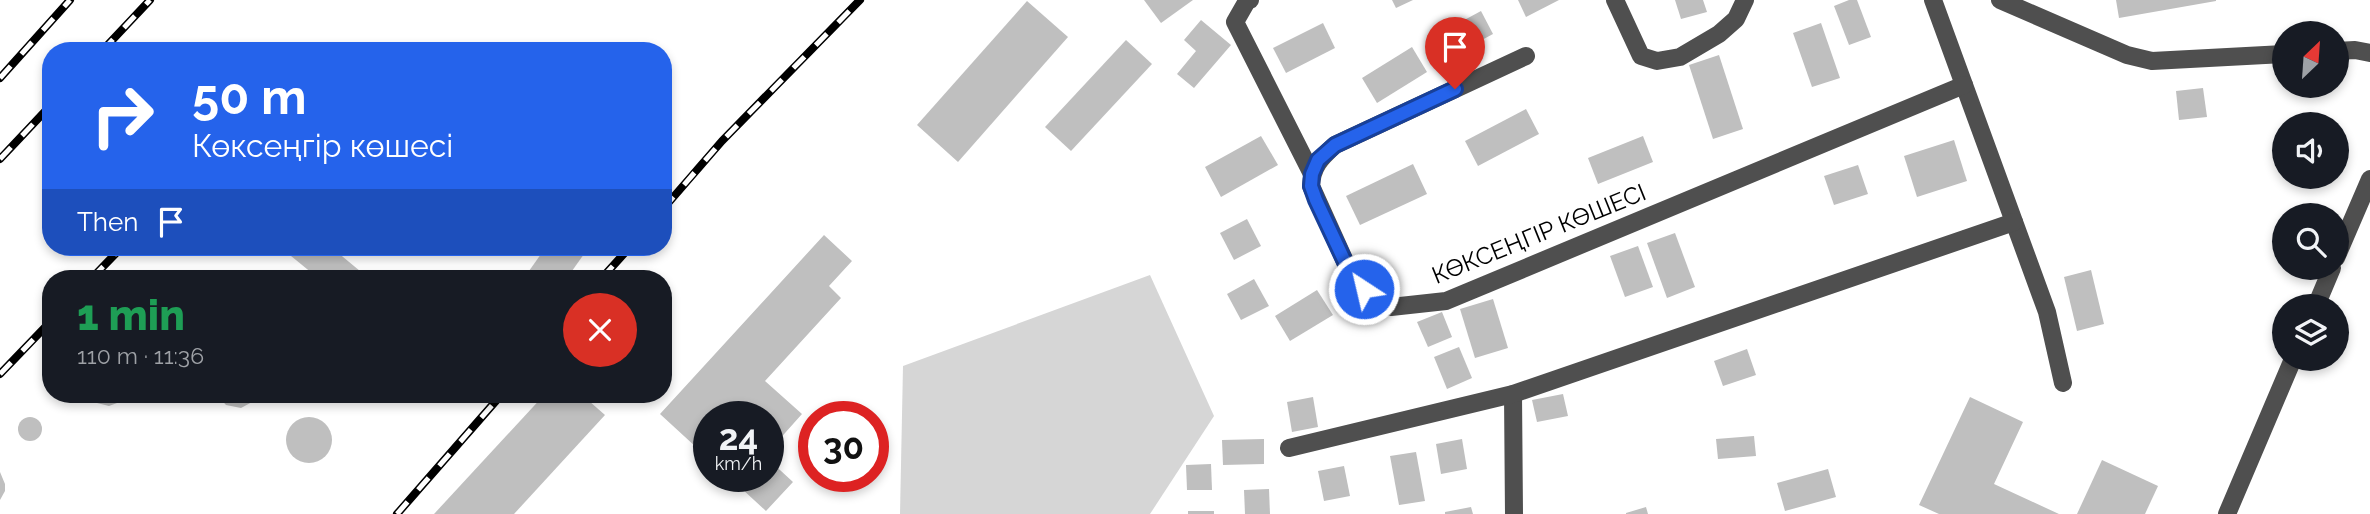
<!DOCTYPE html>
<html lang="en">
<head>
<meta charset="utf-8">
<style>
	body { margin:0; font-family:Raleway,sans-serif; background:#242831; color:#f1f3f6; height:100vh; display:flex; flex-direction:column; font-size:26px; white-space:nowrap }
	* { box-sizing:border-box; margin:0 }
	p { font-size:23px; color:#9ea1a6 }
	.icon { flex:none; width:38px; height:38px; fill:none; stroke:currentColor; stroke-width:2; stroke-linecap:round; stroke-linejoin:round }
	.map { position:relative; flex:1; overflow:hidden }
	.details { position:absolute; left:42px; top:270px; width:630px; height:133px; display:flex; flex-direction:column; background:#171b24; border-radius:28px; box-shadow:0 4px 10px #0003 }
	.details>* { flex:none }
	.banner { position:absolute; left:42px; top:42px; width:630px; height:214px; border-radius:28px; box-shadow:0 4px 10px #0003; background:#2563eb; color:#fff; overflow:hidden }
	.needle { width:46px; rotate:25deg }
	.buttons { position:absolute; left:2272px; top:21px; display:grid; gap:14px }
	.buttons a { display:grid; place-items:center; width:77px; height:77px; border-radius:50%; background:#171b24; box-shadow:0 4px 10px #0003; font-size:35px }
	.speed { position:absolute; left:693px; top:401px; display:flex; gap:14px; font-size:35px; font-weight:700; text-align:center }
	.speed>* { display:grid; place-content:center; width:91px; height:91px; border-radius:50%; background:#171b24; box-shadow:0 4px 10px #0003; line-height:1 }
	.speed small { font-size:18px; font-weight:400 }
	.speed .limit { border:10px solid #d22; background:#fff; color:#111 }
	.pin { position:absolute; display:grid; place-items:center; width:60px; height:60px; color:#fff; margin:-72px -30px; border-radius:50% 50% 50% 0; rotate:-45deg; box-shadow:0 0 7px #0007 }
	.pin .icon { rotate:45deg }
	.me { position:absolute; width:77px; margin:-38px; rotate:325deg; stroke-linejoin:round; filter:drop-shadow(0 0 5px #0008) }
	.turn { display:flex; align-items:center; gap:24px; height:147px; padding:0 35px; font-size:32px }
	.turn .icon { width:91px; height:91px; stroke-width:2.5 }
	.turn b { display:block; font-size:49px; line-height:60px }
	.then { display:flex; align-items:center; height:66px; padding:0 35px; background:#0003; gap:14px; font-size:26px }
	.round { display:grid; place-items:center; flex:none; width:74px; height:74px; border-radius:37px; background:#242831 }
	.summary { display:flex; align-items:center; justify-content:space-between; height:119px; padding:0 35px }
	h1 { font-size:42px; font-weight:800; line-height:52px; color:#1e9e55 }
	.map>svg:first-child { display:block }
</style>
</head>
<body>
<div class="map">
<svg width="2370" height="514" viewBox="0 0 2370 514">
	<rect width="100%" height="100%" fill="#fff"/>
	<!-- green -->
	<path fill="#d6d6d6" d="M1150 275 1214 416 1150 514H900L903 366Z"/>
	<!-- building -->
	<g fill="#bfbfbf">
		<path d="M1144 0H1193L1161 23Z"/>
		<path d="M1392 0H1413L1396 8Z"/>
		<path d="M1518 0H1559L1526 17Z"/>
		<path d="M1675 0H1703L1707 12 1681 19Z"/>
		<path d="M1849 0H1857L1871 37 1849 45 1834 6Z"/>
		<path d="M2116 0H2216V1L2119 18Z"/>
		<path d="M1027 1 1068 37 958 162 917 125Z"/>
		<path d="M1481 11 1493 34 1443 61 1431 38Z"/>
		<path d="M1201 20 1231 45 1194 88 1177 74 1196 51 1184 40Z"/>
		<path d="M1323 23 1335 48 1286 73 1273 48Z"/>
		<path d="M1821 23 1840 78 1812 87 1793 33Z"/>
		<path d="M1126 40 1152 64 1071 151 1045 127Z"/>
		<path d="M1412 47 1427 72 1377 103 1362 78Z"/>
		<path d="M1719 55 1743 129 1713 139 1689 65Z"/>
		<path d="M2203 88 2207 117 2179 120 2176 91Z"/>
		<path d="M1526 109 1539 134 1478 166 1465 141Z"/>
		<path d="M1261 136 1278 165 1221 197 1205 167Z"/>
		<path d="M1643 136 1653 162 1598 184 1588 158Z"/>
		<path d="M1954 140 1967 181 1917 197 1904 156Z"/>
		<path d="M1413 164 1427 194 1360 225 1346 196Z"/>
		<path d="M1858 165 1868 194 1834 205 1824 176Z"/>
		<path d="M1247 219 1261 246 1234 260 1220 233Z"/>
		<path d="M1675 233 1695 287 1667 298 1647 243Z"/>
		<path d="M824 235 852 261 829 286 841 298 765 381 802 414 768 452V416H709V459L660 414Z"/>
		<path d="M1638 246 1653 287 1625 297 1610 256Z"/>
		<path d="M280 247H331L366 276 364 278H318Z"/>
		<path d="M546 247H589L567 278H524Z"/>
		<path d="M2091 270 2104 324 2077 331 2064 277Z"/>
		<path d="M1254 279 1269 306 1241 320 1227 294Z"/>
		<path d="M1317 290 1333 315 1290 341 1275 316Z"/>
		<path d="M1493 299 1508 348 1475 358 1460 309Z"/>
		<path d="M1442 312 1452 337 1428 347 1417 322Z"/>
		<path d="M1459 347 1472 378 1447 389 1434 357Z"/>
		<path d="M1747 349 1756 375 1723 386 1714 361Z"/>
		<path d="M85 394H127L117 403 109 406 93 402Z"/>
		<path d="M216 394H259L254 401 241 408 226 405Z"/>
		<path d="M545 394H581L605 415 514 514H434Z"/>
		<path d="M1563 394 1568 416 1537 422 1532 400Z"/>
		<path d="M1313 397 1318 427 1292 432 1287 402Z"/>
		<path d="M1970 397 2023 422 1994 484 2059 514H1939L1919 505Z"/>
		<circle cx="30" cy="429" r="12"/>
		<circle cx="309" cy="440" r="23"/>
		<path d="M1754 436 1756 456 1718 459 1716 439Z"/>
		<path d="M1264 439V464L1223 465 1222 440Z"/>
		<path d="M1462 439 1467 469 1441 474 1436 444Z"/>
		<path d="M1416 452 1425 501 1399 505 1390 456Z"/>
		<path d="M768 459 793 482 766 511 728 476H768Z"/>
		<path d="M2102 460 2158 486 2145 514H2077Z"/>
		<path d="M1211 464 1212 490H1187L1186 465Z"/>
		<path d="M1344 466 1350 496 1324 501 1318 471Z"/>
		<path d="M1828 469 1836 497 1785 511 1777 483Z"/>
		<path d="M0 472 5 484V491L0 500Z"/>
		<path d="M1269 489 1270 514H1245L1244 490Z"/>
		<path d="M1471 507 1473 514H1445V512Z"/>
		<path d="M1646 507 1648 514H1626V513Z"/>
		<rect x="1188" y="511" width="26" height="3"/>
	</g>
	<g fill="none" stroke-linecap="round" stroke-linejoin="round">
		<!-- minor -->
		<g stroke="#4f4f4f" stroke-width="18">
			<path d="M1250 0 1247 1 1235 22 1312 174"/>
			<path d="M1615 0 1641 56 1657 61 1680 57 1719 34 1736 19 1745 0"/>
			<path d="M1933 0 2047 312 2063 383"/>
			<path d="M2000 0 2127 55 2152 61 2284 54"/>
			<path d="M2336 51 2355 50 2370 53"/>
			<path d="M1526 56 1335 145C1321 158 1312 166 1311 186L1353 279 1391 307 1446 301 1964 85"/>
			<path d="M2336 258 2370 179"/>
			<path d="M2316 306 2332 268"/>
			<path d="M1513 394 1514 514"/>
			<path d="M1289 448 1513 394 2014 222"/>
			<path d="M2227 514 2293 359"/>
		</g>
		<!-- rail casing -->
		<g stroke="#000" stroke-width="8">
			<g id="rail">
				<path d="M102 51 150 0"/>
				<path d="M0 78 70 0"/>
				<path d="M0 159 51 105"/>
				<path d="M663 209 722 141 860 0"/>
				<path d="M92 278 122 247"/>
				<path d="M602 278 630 247"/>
				<path d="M0 374 51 321"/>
				<path d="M397 514 502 394"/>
			</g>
		</g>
		<!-- rail -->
		<use href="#rail" stroke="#fff" stroke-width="5" stroke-dasharray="16" stroke-linecap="butt"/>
	</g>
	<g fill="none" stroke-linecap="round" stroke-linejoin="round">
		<!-- route casing -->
		<g stroke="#184099" stroke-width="18">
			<path id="route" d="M1364 289 1353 279 1316 200 1311 186 1312 174 1318 160 1335 145 1455 89"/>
		</g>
		<!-- route -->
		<use href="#route" stroke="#2563eb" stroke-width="12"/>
	</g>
	<g text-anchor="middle" stroke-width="6" stroke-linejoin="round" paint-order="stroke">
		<!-- street labels -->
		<g font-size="24" fill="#000" stroke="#fff">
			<text transform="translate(1539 234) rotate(-22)" y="8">КӨКСЕҢГІР КӨШЕСІ</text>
		</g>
	</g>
</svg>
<div class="buttons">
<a><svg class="needle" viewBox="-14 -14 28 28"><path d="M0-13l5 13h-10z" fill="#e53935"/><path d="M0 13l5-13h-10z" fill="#9ea1a6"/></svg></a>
<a><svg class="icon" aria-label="sound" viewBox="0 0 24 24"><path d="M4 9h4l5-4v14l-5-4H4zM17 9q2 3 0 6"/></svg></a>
<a><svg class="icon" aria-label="search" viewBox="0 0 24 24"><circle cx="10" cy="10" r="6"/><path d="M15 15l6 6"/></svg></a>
<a><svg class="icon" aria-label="layers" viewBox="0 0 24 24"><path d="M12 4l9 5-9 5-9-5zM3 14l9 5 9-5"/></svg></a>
</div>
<div class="speed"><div>24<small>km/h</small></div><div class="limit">30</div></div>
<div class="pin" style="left:1455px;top:89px;background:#d93025"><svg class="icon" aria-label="arrive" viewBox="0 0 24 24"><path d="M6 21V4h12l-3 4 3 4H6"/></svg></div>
<svg class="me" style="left:1364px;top:289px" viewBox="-20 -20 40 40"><circle r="17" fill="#2563eb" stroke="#fff" stroke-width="3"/><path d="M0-11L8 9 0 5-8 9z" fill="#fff"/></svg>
<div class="banner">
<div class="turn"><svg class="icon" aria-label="right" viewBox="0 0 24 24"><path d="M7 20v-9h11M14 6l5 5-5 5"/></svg><div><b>50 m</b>Көксеңгір көшесі</div></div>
<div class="then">Then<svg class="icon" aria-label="arrive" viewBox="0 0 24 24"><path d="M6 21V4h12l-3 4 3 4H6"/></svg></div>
</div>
<section class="details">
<div class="summary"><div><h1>1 min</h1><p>110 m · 11:36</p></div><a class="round" style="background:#d93025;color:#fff"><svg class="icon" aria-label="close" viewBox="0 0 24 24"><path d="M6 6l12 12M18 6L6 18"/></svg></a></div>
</section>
</div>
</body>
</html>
